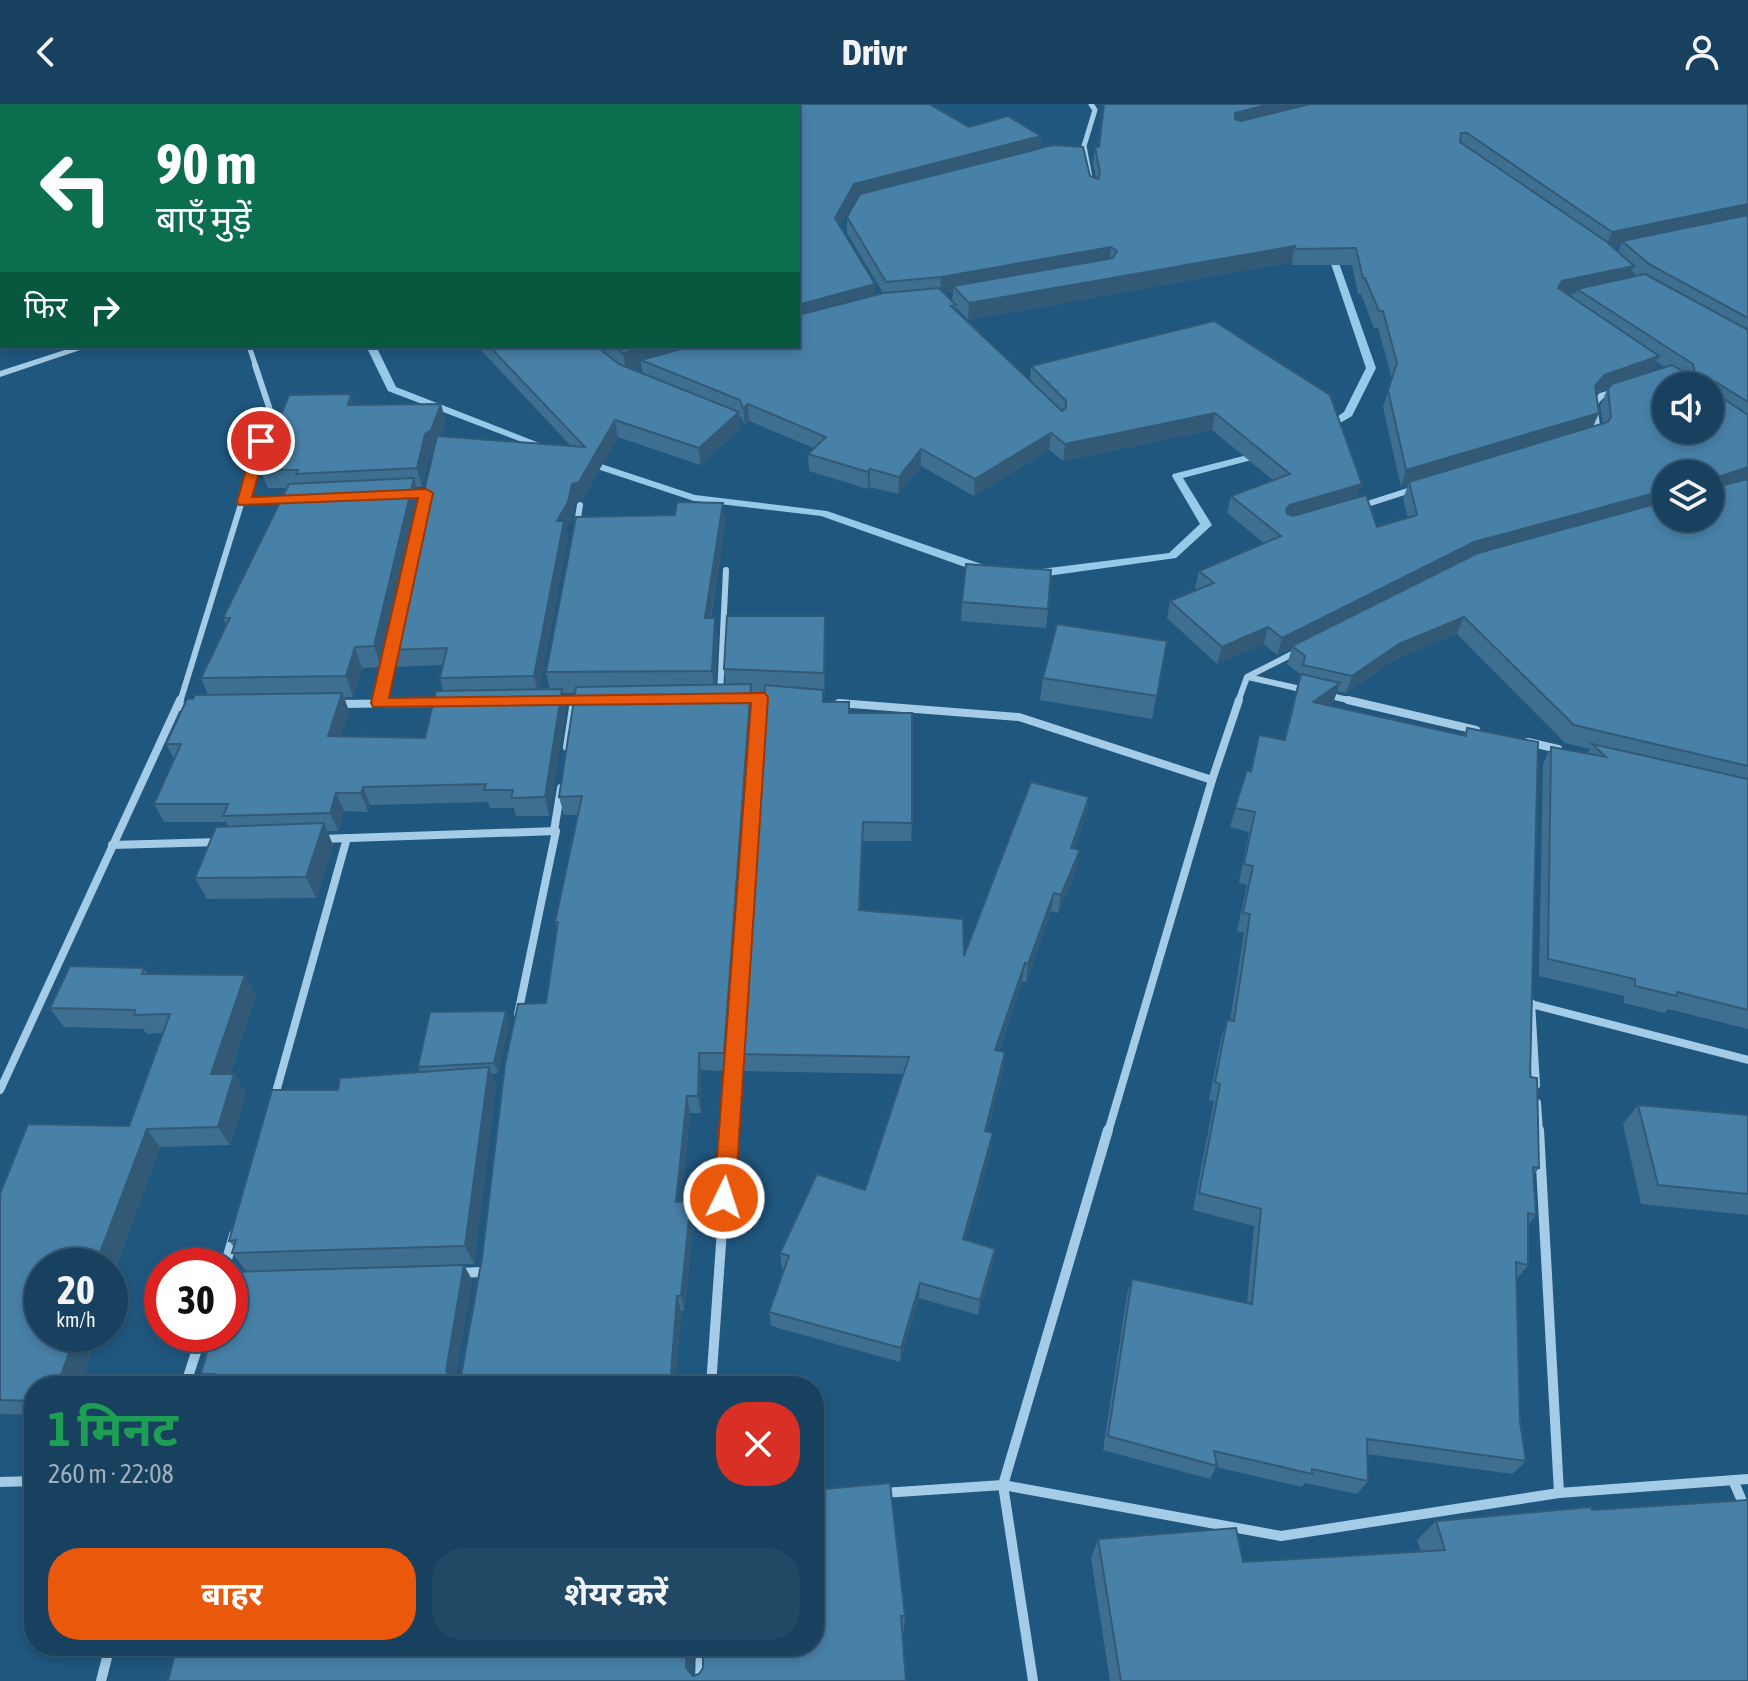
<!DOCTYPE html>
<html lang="hi">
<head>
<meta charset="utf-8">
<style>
	body { margin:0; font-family:"Asap Condensed","Noto Sans Devanagari",sans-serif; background:#214865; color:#f1f3f6; height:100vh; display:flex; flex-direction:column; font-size:30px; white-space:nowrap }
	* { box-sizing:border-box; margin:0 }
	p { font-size:26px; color:#9fafbd }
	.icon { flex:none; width:44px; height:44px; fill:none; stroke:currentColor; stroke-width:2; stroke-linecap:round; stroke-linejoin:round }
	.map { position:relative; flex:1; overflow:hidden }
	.details { position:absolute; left:24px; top:1272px; width:800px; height:280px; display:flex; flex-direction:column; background:#18415f; border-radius:32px; box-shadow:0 4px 12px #0003,0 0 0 2px #365a74 }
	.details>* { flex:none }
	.hud { position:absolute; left:0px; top:0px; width:800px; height:244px; box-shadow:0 4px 12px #0003,0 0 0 2px #365a74; background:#0b6e4f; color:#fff; overflow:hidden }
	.buttons { position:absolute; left:1652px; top:268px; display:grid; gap:16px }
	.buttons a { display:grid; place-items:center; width:72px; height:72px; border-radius:50%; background:#18415f; box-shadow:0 4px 12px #0003,0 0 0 2px #365a74; font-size:40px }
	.speed { position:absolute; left:24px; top:1144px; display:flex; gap:16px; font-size:40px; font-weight:700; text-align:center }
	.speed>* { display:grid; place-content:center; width:104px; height:104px; border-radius:50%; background:#18415f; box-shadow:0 4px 12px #0003,0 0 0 2px #365a74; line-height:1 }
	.speed small { font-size:20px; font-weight:400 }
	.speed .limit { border:12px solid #d22; background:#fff; color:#111 }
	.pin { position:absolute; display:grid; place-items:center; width:68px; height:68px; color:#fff; margin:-34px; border:4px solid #fff; border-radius:50%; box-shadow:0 2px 8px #0007 }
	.me { position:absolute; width:88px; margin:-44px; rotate:4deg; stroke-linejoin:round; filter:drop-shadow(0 0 6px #0008) }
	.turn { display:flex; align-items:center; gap:28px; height:168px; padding:0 24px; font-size:36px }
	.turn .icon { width:104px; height:104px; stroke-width:2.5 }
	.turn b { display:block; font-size:56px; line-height:68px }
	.then { display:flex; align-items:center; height:76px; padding:0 24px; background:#0003; gap:16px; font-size:30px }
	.round { display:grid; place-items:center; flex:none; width:84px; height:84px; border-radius:32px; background:#214865 }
	.head { display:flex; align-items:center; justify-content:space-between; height:136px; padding:0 24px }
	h1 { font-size:48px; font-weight:700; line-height:60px; color:#1e9e55 }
	.cta { display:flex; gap:16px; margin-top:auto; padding:16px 24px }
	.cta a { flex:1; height:92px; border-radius:32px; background:#ea580c; color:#fff; font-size:32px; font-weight:700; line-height:92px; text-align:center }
	.cta a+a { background:#214865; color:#f1f3f6 }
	header { display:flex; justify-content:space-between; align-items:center; height:104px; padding:0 24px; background:#18415f; font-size:36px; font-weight:700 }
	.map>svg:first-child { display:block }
</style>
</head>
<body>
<header><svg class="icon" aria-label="back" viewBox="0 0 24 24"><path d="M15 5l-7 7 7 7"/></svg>Drivr<svg class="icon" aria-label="person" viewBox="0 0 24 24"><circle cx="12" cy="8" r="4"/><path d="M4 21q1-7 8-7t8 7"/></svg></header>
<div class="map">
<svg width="1748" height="1577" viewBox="0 0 1748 1577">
	<rect width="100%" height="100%" fill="#20577f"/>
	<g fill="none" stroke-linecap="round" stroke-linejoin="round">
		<!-- stream -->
		<g fill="#97c9e9" fill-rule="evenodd">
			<path d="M20 0H31L33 2H22Z"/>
			<path d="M1330 142 1334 145 1376 264 1352 312 1323 329 1318 326 1344 308 1366 264 1326 145Z"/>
			<path d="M366 242H376L396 283 557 346 552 349 548 348 388 287Z"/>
			<path d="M1263 347 1267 348V352L1183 374 1212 421 1176 454 1033 474 1027 470 1033 466 1169 449 1200 420 1172 372 1173 370Z"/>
			<path d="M583 354 695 391 827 407 990 463 992 466 986 470 982 469 821 412 694 397 579 359V355Z"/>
		</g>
		<!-- minor-far3 -->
		<g stroke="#a4cce7" stroke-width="5">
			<path d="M120 0 125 2"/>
			<path d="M1091 0 1095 6 1084 42 1091 79"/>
			<path d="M249 242 256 263"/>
		</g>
		<!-- minor-far2 -->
		<g stroke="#a4cce7" stroke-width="6">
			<path d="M1598 329 1594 300 1601 292 1615 288"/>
			<path d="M244 398 289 396"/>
			<path d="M1358 403 1414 385"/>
			<path d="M577 420 580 401"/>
			<path d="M1248 573 1305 586"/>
			<path d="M720 591 726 466"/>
			<path d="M1326 591 1357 598"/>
			<path d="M744 594H774"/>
			<path d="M180 598 270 306 255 261"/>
			<path d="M379 598 392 542"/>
			<path d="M760 598V593"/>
			<path d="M1238 598 1247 573 1298 547"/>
		</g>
		<!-- minor-far1 -->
		<g stroke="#a4cce7" stroke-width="8">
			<path d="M1348 596 1476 626"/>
			<path d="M839 599 1019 613 1212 676"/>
			<path d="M336 600 442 599"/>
			<path d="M178 603 194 602"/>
			<path d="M1528 638 1558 645"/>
			<path d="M567 643 574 597"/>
			<path d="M554 727 561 684"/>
			<path d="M321 735 556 727 518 910"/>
			<path d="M112 741 219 738"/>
			<path d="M1531 899 1536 981"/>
			<path d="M1531 900 1748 956"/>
			<path d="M0 986 180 596"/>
			<path d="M274 995 347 734"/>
			<path d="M1537 999 1539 1028"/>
			<path d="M729 1028 760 596"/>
			<path d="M1108 1028 1212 676 1239 596"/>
		</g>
		<!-- minor -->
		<g stroke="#a4cce7" stroke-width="10">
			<path d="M1539 1026 1559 1389"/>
			<path d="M225 1162 234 1131"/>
			<path d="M459 1169 481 1168"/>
			<path d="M185 1282 202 1230"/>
			<path d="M711 1282 729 1026"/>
			<path d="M1733 1376 1748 1411"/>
			<path d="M0 1378 34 1377"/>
			<path d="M883 1389 1003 1381 1281 1432 1559 1389 1748 1375"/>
			<path d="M101 1577 110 1542"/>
			<path d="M700 1577 701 1542"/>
			<path d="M1033 1577 1003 1381 1108 1026"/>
		</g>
		<!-- tertiary -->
		<path fill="#a4cce7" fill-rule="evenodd" d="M77 242H92L0 273V267Z"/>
	</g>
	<!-- wall -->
	<g fill="#3e6f90" fill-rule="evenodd">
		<path d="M138 0H198L193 2H142Z"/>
		<path d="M207 0H929L969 23 1041 32 1040 44 1090 72 1096 74 1093 59 1095 43 1748 0V925L1668 905 1665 909 1624 899V892L1539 872 1543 660 1551 643 1587 650 1590 645 1565 639 1457 530 1392 557 1346 589 1337 587 1333 599 1329 601 1464 631 1467 624 1530 973 1539 1064 1533 1072 1536 1111 1528 1121V1161L1516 1176 1520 1318 1526 1357 1512 1370 1367 1350 1368 1377 1357 1390 1305 1379 1302 1383 1216 1363 1210 1375 1103 1346 1127 1190 1132 1175 1247 1199 1254 1122 1193 1106 1214 997 1209 996 1221 934 1227 916 1230 917 1244 829 1237 827 1247 781 1239 779 1249 728 1230 723 1247 666 1250 667 1259 631 1284 636 1300 570 1287 560 1292 544 1277 551 1264 540 1217 560 1167 514 1170 497 1197 486 1195 484 1199 467 1264 439 1227 409 1231 392 1273 376 1212 326 1063 357 1049 346 974 392 921 362 898 390 870 383 868 385 809 367 808 350 814 344 749 317 745 321 741 313H739L740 325 700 361 618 333 582 396 575 398 571 416 566 425 568 434 539 585H550L546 568 725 420 711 514H715L717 535 715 581H726L724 565 825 512 826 534 824 598 849 609 912 719 911 737H863L860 806 964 852 1089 693 1086 711 1074 745 1077 765 1058 809 1051 807 1026 878 1022 877 999 947 1003 966 987 1028 991 1046 965 1136 993 1160 978 1211 919 1194 900 1258 771 1222 769 1208 784 1165H782L780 1149 865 1086 904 970 740 967 738 950 765 589 752 588 753 599 726 967 701 966V1009H690L681 1097 694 1113 684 1207H681L675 1282H210L201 1270 464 1161 472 1176 455 1274 461 1272 546 899 557 826 555 818 578 711H564L559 693 575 589H563L566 603 549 712H516L514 704H490L488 698 370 701 368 708 344 707 338 727H327L333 741 316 794 207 795 195 774 228 722 226 718H164L154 700 174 655 166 640 193 595 208 591 201 574 226 520 223 514 287 384H268L260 366 355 301 446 318 441 333 571 342 477 242H798V2H210ZM854 96H857L847 113V129L883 189 875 191 840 122ZM1621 141 1618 148 1612 143ZM1292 158V161H1352L1358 190H1361L1374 224H1378L1392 275 1383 303 1401 383 1408 381 1403 395 1408 414 1377 423 1357 393 1214 217 1031 262 1030 277 956 206V203L968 216ZM1632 167 1637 172 1629 174ZM953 187 952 197 944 189ZM1656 258 1664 263 1652 267ZM641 261 643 270 629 265ZM1608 284 1600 302 1603 320 1593 323 1599 309 1596 289ZM434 347 387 546 393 563 442 561 440 574 443 587 425 634 341 632 349 607 344 593H353L362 564 381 563 420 395 416 383H422L430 349ZM1666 370 1710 414H1666Z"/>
		<path d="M962 498 1048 505 1046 524 961 517Z"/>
		<path d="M1167 537 1152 615 1040 596 1043 574Z"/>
		<path d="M144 864 148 870 256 891 230 970 246 989 230 1041 160 1043 110 1180V1162L42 1230H98L79 1282H34V1311L0 1310V1090L129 1022 163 929 147 930 143 925 64 923 50 904Z"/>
		<path d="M509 918 498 969 491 970 496 983 474 1160 246 1167 232 1149 234 1143 229 1137 420 968 418 963Z"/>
		<path d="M1638 1001 1748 1011V1111L1641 1100 1623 1020Z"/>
		<path d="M1592 1406 1748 1577H1110L1091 1454 1098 1435 1243 1458 1421 1447 1417 1436 1436 1417Z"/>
		<path d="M905 1512 904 1527H902L906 1577H168L177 1542H693L692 1570 693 1572Z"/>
	</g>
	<!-- shaded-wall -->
	<g fill="#325a76">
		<path d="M162 0H198L193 2H162Z"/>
		<path d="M1270 0H1320L1232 25 1235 9Z"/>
		<path d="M1041 32 1039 48 854 96 836 130 835 114 854 80Z"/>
		<path d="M1748 100V112L1622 137 1621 141 1605 144 1612 128Z"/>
		<path d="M1295 142 1292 158 968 216 969 199Z"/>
		<path d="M1111 143 1109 160 953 182V187L940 190 941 173Z"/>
		<path d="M1634 162 1627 178 1577 185 1576 189 1556 194 1558 184 1562 177Z"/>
		<path d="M875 180V197L798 218V201Z"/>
		<path d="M649 242H715L641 256V261L626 266 623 249Z"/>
		<path d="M1659 252 1651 269 1596 288 1595 282 1604 271Z"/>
		<path d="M351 290 357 308 348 301Z"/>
		<path d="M441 300 446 318 436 345 430 349 422 383 417 364 425 330Z"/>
		<path d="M748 300 749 317 745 321 743 304Z"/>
		<path d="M739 308 740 325 700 361 699 344Z"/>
		<path d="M1215 309 1212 326 1063 357 1065 340Z"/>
		<path d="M1599 309 1591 326 1409 378 1408 381 1401 383 1406 366Z"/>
		<path d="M615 316 618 333 582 396 575 398 571 416 566 425 568 434 538 590 534 572 557 417 572 380Z"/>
		<path d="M1051 329 1049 346 974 392 975 375Z"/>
		<path d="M921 345V362L898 390 899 373Z"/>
		<path d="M1748 363V374L1710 390 1713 375Z"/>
		<path d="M870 365V383L868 385V368Z"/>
		<path d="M414 374 420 395 381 563 374 542Z"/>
		<path d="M1362 380 1356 397 1285 418 1286 405 1290 401Z"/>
		<path d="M1666 386V401L1292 542V544L1277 551 1282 534 1474 438Z"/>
		<path d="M723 399 725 420 707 535 705 514Z"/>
		<path d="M825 512 826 534 824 591V569Z"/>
		<path d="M1464 513 1457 530 1392 557 1346 589 1352 572 1399 540Z"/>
		<path d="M715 514 717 535 714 588 712 567Z"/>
		<path d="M1268 523 1264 540 1217 560 1222 543Z"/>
		<path d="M355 543 362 564 353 593 346 572Z"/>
		<path d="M1340 579 1333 599 1307 617 1313 598Z"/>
		<path d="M751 580 753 599 726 967 724 949Z"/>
		<path d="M562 585 566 603 549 712 545 693Z"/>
		<path d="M342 589 349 607 336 650 328 632Z"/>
		<path d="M363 683 370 701 368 708 361 689Z"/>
		<path d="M336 689 344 707 338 727 330 709Z"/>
		<path d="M1089 693 1086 711 1068 762 1071 744Z"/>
		<path d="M863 718V737L860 824 859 806Z"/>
		<path d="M324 719 333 741 316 794 306 773Z"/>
		<path d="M1080 746 1077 765 1058 809 1061 791Z"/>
		<path d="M1054 789 1051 807 1026 878 1028 860Z"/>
		<path d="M1025 859 1022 877 993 963 995 946Z"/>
		<path d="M245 871 256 891 223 989 211 970Z"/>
		<path d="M506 907 509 918 498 969 494 959Z"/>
		<path d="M1005 948 1003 966 983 1044 985 1027Z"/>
		<path d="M699 949 701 966V1009L698 992Z"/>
		<path d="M489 963 496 983 474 1160 465 1142Z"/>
		<path d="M234 970 246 989 230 1041 218 1023Z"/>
		<path d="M687 992 690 1009 679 1114 676 1098Z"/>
		<path d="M147 1025 160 1043 110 1180V1162H95Z"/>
		<path d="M993 1029 991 1046 961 1151 963 1135Z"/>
		<path d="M691 1097 694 1113 684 1207 681 1192Z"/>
		<path d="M995 1145 993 1160 978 1211 980 1196Z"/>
		<path d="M464 1161 472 1176 454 1281 446 1267Z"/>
		<path d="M920 1179 919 1194 900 1258 901 1244Z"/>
		<path d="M677 1192 681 1207 675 1282H670Z"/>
		<path d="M76 1230H98L79 1282H57Z"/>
		<path d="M687 1542H693L692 1577 686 1564Z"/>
	</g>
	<!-- building -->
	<g fill="#4881a8" stroke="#325a76" stroke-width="2" fill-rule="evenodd">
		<path d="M219 0H929L969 23 1008 12 1041 32 854 80 835 114 875 180 798 201V2H222Z"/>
		<path d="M1104 0H1270L1235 9V15L1241 17 1310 0H1748V100L1612 128 1467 29H1461L1460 38 1607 138 1634 162 1562 177 1558 184 1659 252 1604 271 1595 282 1599 309 1406 366 1388 286 1397 259 1383 207H1379L1365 174H1363L1356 144 1296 145 1295 142 969 199 953 182 1113 154 1117 147 1111 143 941 173 886 178 847 113 860 90 1053 41 1083 43 1090 72 1098 75 1100 69 1095 43H1099Z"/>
		<path d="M1748 111V214L1649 160 1622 137Z"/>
		<path d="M1645 170 1748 226V298L1716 278 1712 283 1715 289 1748 311V363L1713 375 1714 380 1721 382 1748 375V662L1574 621 1464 513 1399 540 1352 572 1303 561 1305 552 1292 542 1478 449 1666 397V414H1710V370H1666V386L1474 438 1282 534 1268 523 1222 543 1170 497 1214 479 1199 467 1281 432 1231 392 1290 370 1215 309 1065 340 1051 329 975 375 921 345 899 373 870 365 868 368 808 350 826 333 748 300 743 304 740 296 641 256 692 242H798V211L884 189 939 184 956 201 951 202 1062 307 1066 303V297L1031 262 1214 217 1330 291 1362 380 1290 401 1286 405 1287 410 1293 412 1366 391 1377 423 1417 411 1409 378 1608 318 1611 313 1608 285 1612 280 1672 261 1687 270 1695 269 1693 260 1577 185ZM1666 282H1710V326H1666Z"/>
		<path d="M489 242H596L619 260 739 308 699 344 615 316 579 378 572 380 568 398 557 417H564L534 572 440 574 447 544 387 546 437 332 585 343Z"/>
		<path d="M614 242H649L623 249Z"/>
		<path d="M351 290 348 301 441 300 431 326 425 330 417 364 296 370 298 366H260L289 291Z"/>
		<path d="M414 374 374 542 355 543 346 572 201 574 230 514H223L289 380Z"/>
		<path d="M677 398 723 399 705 514H715L712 567 546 568 576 413 675 411Z"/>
		<path d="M966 460 1051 466 1048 505 962 498Z"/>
		<path d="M727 512H825L824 569 724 565Z"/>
		<path d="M1057 520 1167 537 1157 592 1043 574Z"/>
		<path d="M1301 570 1340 579 1313 598 1466 632 1467 624 1538 638 1530 973 1537 974 1539 1064 1533 1063 1536 1111 1528 1109V1161L1516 1158 1520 1318 1526 1357 1367 1335 1368 1377 1312 1365V1370L1214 1347 1217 1362 1108 1332 1132 1175 1252 1200 1261 1105 1199 1089 1220 980 1215 978 1227 916 1234 917 1250 810 1243 809 1253 762 1244 760 1255 708 1235 704 1247 666 1251 668 1259 631 1285 636Z"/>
		<path d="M751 580 724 949H699L698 992H687L676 1098 691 1097 681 1192H677L670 1282H210L214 1270H201L212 1230H230V1168L464 1161 446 1267 452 1276 461 1272 482 1154 505 960 518 900 546 899 558 818H555L582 692 559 693 576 583Z"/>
		<path d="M765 581 823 586V598H849V609H912V719L863 718 859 806 963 815 964 852 1031 678 1089 693 1071 744 1080 746 1061 791 1054 789 1028 860 1025 859 995 946 1005 948 985 1027 993 1029 963 1135 995 1145 980 1196 920 1179 901 1244 769 1208 789 1152 780 1149 817 1070 865 1086 909 953 738 950Z"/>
		<path d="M562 585 545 693 511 694 513 686H484L486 680 363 683 361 689H336L330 709 223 712 228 700H154L181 640H166L187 595H193L195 591 342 589 328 632 425 634 436 587Z"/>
		<path d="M1592 640 1748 675V906L1677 888V892L1635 882V875L1548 855 1551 643 1606 653Z"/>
		<path d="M324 719 306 773 195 774 216 723Z"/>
		<path d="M70 862 144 864 142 870 245 871 211 970H234L218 1023 147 1025 95 1162H42V1230H76L57 1282H34V1297L0 1296V1090L28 1020 129 1022 170 910 134 911 135 906 50 904Z"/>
		<path d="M506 907 494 959 418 963 430 908Z"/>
		<path d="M489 963 465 1142 232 1149 236 1136 229 1137 272 986H338L340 974Z"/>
		<path d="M1638 1001 1748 1011V1090L1658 1081Z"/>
		<path d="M890 1379 905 1512H901L906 1577H168L177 1542H687L686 1564 693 1572 699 1570 703 1564V1542H814V1386Z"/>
		<path d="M1748 1396V1577H1121L1098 1435 1236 1424 1243 1458 1445 1446 1436 1417 1591 1403 1592 1406Z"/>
	</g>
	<!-- route -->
	<path fill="#ea580c" stroke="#983908" stroke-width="2" d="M261 333 268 337 252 393 426 385 433 389 389 594 765 589 768 593 735 1094 732 1101 724 1104 717 1101 714 1094 751 599 373 603 371 599 418 394 239 401 237 398 254 337Z"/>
</svg>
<div class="buttons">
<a><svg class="icon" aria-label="sound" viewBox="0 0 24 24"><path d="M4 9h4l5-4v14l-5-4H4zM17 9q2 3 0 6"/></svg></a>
<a><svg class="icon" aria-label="layers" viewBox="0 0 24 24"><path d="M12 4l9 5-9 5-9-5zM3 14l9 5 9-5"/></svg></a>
</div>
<div class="speed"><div>20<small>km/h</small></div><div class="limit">30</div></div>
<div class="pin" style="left:261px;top:337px;background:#d93025"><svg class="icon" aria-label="arrive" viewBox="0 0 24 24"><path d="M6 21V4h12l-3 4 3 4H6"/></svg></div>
<svg class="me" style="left:724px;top:1094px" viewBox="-20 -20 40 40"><circle r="17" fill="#ea580c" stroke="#fff" stroke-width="3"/><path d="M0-11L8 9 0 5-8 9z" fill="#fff"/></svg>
<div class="hud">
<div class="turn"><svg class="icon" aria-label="left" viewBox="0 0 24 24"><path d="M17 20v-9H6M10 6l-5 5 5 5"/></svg><div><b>90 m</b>बाएँ मुड़ें</div></div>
<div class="then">फिर<svg class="icon" aria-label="right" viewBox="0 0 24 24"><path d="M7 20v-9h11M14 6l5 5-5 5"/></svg></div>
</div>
<section class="details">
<div class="head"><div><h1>1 मिनट</h1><p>260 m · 22:08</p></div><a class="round" style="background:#d93025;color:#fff"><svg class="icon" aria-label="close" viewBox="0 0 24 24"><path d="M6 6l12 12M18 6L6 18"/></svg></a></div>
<div class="cta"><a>बाहर</a><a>शेयर करें</a></div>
</section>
</div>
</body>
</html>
